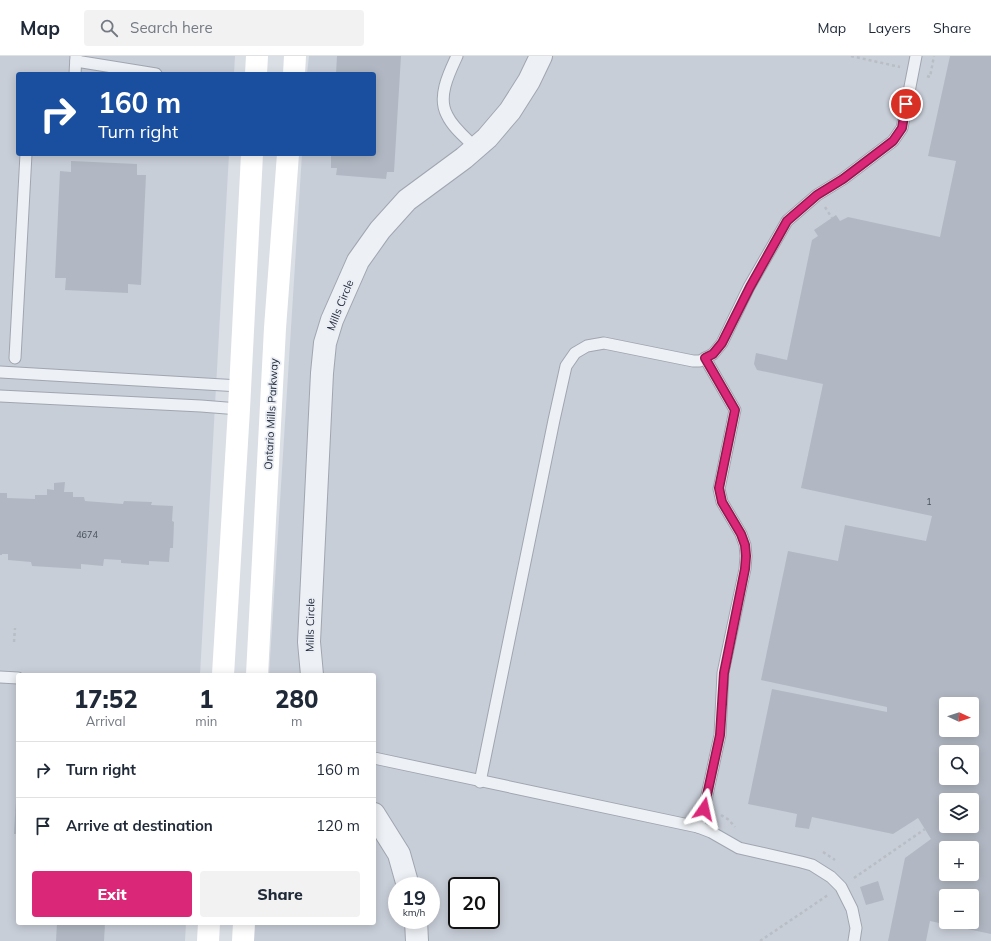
<!DOCTYPE html>
<html lang="en">
<head>
<meta charset="utf-8">
<style>
	body { margin:0; font-family:Mulish,sans-serif; background:#f2f2f3; color:#1f2937; height:100vh; display:flex; flex-direction:column; font-size:15px; white-space:nowrap }
	* { box-sizing:border-box; margin:0 }
	p { font-size:13px; color:#747a83 }
	.icon { flex:none; width:22px; height:22px; fill:none; stroke:currentColor; stroke-width:2; stroke-linecap:round; stroke-linejoin:round }
	.map { position:relative; flex:1; overflow:hidden }
	.sheet { position:absolute; left:16px; top:617px; width:360px; height:252px; display:flex; flex-direction:column; background:#fff; border-radius:4px; box-shadow:0 2px 10px #0003 }
	.sheet>* { flex:none }
	.hud { position:absolute; left:16px; top:16px; width:360px; height:84px; border-radius:4px; box-shadow:0 2px 10px #0003; background:#1a4fa0; color:#fff; overflow:hidden }
	.needle { width:26px; rotate:93deg }
	.buttons { position:absolute; left:939px; top:641px; display:grid; gap:8px }
	.buttons a { display:grid; place-items:center; width:40px; height:40px; border-radius:4px; background:#fff; box-shadow:0 2px 10px #0003; font-size:20px }
	.speed { position:absolute; left:388px; top:821px; display:flex; gap:8px; font-size:20px; font-weight:700; text-align:center }
	.speed>* { display:grid; place-content:center; width:52px; height:52px; border-radius:50%; background:#fff; box-shadow:0 2px 10px #0003; line-height:1 }
	.speed small { font-size:10px; font-weight:400 }
	.speed .limit { border:2px solid #111; border-radius:6px; background:#fff; color:#111 }
	.pin { position:absolute; display:grid; place-items:center; width:34px; height:34px; color:#fff; margin:-17px; border:2px solid #fff; border-radius:50%; box-shadow:0 1px 4px #0007 }
	.me { position:absolute; width:44px; margin:-22px; rotate:11deg; stroke-linejoin:round; filter:drop-shadow(0 0 3px #0008) }
	.turn { display:flex; align-items:center; gap:14px; height:84px; padding:0 16px; font-size:18px }
	.turn .icon { width:52px; height:52px; stroke-width:2.5 }
	.turn b { display:block; font-size:28px; line-height:34px }
	.eta { display:flex; justify-content:space-evenly; align-items:center; height:68px; text-align:center }
	.eta b { font-size:24px; font-weight:800; line-height:28px }
	.primary-button { display:flex; gap:8px; margin-top:auto; padding:8px 16px }
	.primary-button a { flex:1; height:46px; border-radius:4px; background:#db2777; color:#fff; font-size:16px; font-weight:800; line-height:46px; text-align:center }
	.primary-button a+a { background:#f2f2f3; color:#1f2937 }
	ul { padding:0; list-style:none }
	li { display:flex; align-items:center; gap:12px; height:56px; padding:0 16px; border-top:1px solid #e0e1e3 }
	li div { flex:1 }
	li b { display:block; font-size:15px }
	li em { font-style:normal }
	header { display:flex; align-items:center; gap:24px; box-sizing:border-box; height:56px; padding:0 20px; background:#fff; border-bottom:1px solid #e0e1e3 }
	header strong { font-size:19px }
	nav { display:flex; gap:22px; margin-inline-start:auto; font-size:14px }
	.search { width:280px; height:36px; background:#f2f2f3; display:flex; align-items:center; gap:10px; box-sizing:border-box; padding:0 14px; border-radius:4px; color:#747a83; font-size:15px }
	.map>svg:first-child { display:block }
</style>
</head>
<body>
<header>
<strong>Map</strong>
<div class="search"><svg class="icon" aria-label="search" viewBox="0 0 24 24"><circle cx="10" cy="10" r="6"/><path d="M15 15l6 6"/></svg>Search here</div>
<nav><a>Map</a><a>Layers</a><a>Share</a></nav>
</header>
<div class="map">
<svg width="991" height="885" viewBox="0 0 991 885">
	<rect width="100%" height="100%" fill="#dadfe6"/>
	<!-- built -->
	<g fill="#c8ced8" fill-rule="evenodd">
		<path d="M0 0H235L234 18H18V98H229L200 619H18V867H186L185 885H0Z"/>
		<path d="M309 0H991V885H252L253 867H374V619H269L302 98H374V18H307ZM946 648H972V674H946ZM946 696H972V722H946ZM946 744H972V770H946ZM946 792H972V818H946ZM397 830H431V864H397ZM457 830H491V864H457ZM946 840H972V866H946Z"/>
	</g>
	<!-- building -->
	<g fill="#b1b8c3" fill-rule="evenodd">
		<path d="M337 0H401L394 116H387L386 123 336 119 337 112H331V98H374V18H336Z"/>
		<path d="M950 0H991V878L930 865 926 885H888L905 802 931 783 918 762 893 778 812 761 809 773 795 771 797 758 748 748 772 633 887 656V651L761 624 788 495 838 505 845 469 926 485 932 460 801 432 823 328 757 314 754 308 756 297 787 304 812 184 818 180 814 174 836 159 840 165 848 161 940 181 956 105 928 100ZM946 648H972V674H946ZM946 696H972V722H946ZM946 744H972V770H946ZM946 792H972V818H946ZM946 840H972V866H946Z"/>
		<path d="M71 105 137 108V119H146L141 229 128 228V237L65 234 66 222H55L60 115 71 116Z"/>
		<path d="M65 426 64 436H73V441H84L85 445 123 448 124 445 152 446 151 449 173 450 172 465 174 466 173 492H170L169 506 149 505V509L121 507V504L104 503 103 510 81 508V513L32 510 31 506 8 504V498H2V499H0V437H7V442L35 443V439H47V433L54 434V427Z"/>
		<path d="M17 724H18V778H14Z"/>
		<path d="M878 825 884 844 866 849 860 831Z"/>
		<path d="M57 867H105L104 885H56Z"/>
	</g>
	<g fill="none" stroke-linecap="round" stroke-linejoin="round">
		<!-- lane casing -->
		<g stroke="#a0a6b0" stroke-width="13">
			<g id="lane">
				<path d="M457 0C449 17 437 41 447 59 453 72 466 82 476 92"/>
				<path d="M76 5 156 18"/>
				<path d="M75 18 76 0"/>
				<path d="M15 302 26 98"/>
				<path d="M0 316 240 330"/>
				<path d="M0 340 201 350 239 353"/>
				<path d="M0 621 18 622"/>
				<path d="M374 702 698 771 711 776 739 792 801 806 812 809 831 821 841 831 852 853 856 872 854 885"/>
				<path d="M480 726 554 364 566 310 575 297 587 290 604 287 693 305H700L713 298 722 287 749 231 787 165 817 139 843 123 893 85 902 72 916 0"/>
				<path d="M698 771 704 753 720 679 723 617 745 513 746 500 745 489 741 478 722 446 719 433 735 354 705 302"/>
			</g>
		</g>
		<!-- street casing -->
		<g stroke="#a0a6b0" stroke-width="24">
			<g id="street">
				<path d="M312 619 309 586 322 317 325 287 332 264 358 205 380 174 407 144 464 102 487 82 510 55 529 25 541 0"/>
				<path d="M374 758 399 798 408 830"/>
				<path d="M416 864 417 885"/>
			</g>
		</g>
		<!-- path -->
		<g stroke="#b9bdc4" stroke-width="2.5" stroke-dasharray="3 3" stroke-linecap="butt">
			<path d="M851 0 900 11"/>
			<path d="M927 20 930 21 934 0"/>
			<path d="M825 151 832 162"/>
			<path d="M14 586 15 572"/>
			<path d="M721 759 729 764 735 771"/>
			<path d="M823 796 835 804"/>
			<path d="M854 822 925 773"/>
			<path d="M760 885 828 839"/>
		</g>
		<!-- lane -->
		<use href="#lane" stroke="#edf0f4" stroke-width="11"/>
		<!-- street -->
		<use href="#street" stroke="#edf0f4" stroke-width="22"/>
		<!-- secondary -->
		<g stroke="#fff" stroke-width="22">
			<path d="M256 18 257 0"/>
			<path d="M294 18 295 0"/>
			<path d="M223 619 239 353 252 98"/>
			<path d="M257 619 275 272 288 98"/>
			<path d="M208 885 209 867"/>
			<path d="M243 885 244 867"/>
		</g>
	</g>
	<g fill="none" stroke-linecap="round" stroke-linejoin="round">
		<!-- route casing -->
		<g stroke="#8e194d" stroke-width="10">
			<path id="route" d="M704 753 720 679 724 617 745 513 746 500 745 489 741 478 722 446 719 432 735 354 705 302 713 298 722 287 750 231 787 165 817 139 843 123 893 85 902 72 906 48"/>
		</g>
		<!-- route -->
		<use href="#route" stroke="#db2777" stroke-width="7"/>
	</g>
	<g text-anchor="middle" stroke-width="3.5" stroke-linejoin="round" paint-order="stroke">
		<!-- number labels -->
		<g font-size="9" fill="#474f5e">
			<text x="929" y="449">1</text>
			<text x="87" y="482">4674</text>
		</g>
		<!-- street labels -->
		<g font-size="11" fill="#242c3d" stroke="#eaeef4">
			<text transform="translate(340 249) rotate(-68)" y="4">Mills Circle</text>
			<text transform="translate(271 358) rotate(-87)" y="4">Ontario Mills Parkway</text>
			<text transform="translate(310 569) rotate(-89)" y="4">Mills Circle</text>
		</g>
	</g>
</svg>
<div class="buttons">
<a><svg class="needle" viewBox="-14 -14 28 28"><path d="M0-13l5 13h-10z" fill="#e53935"/><path d="M0 13l5-13h-10z" fill="#747a83"/></svg></a>
<a><svg class="icon" aria-label="search" viewBox="0 0 24 24"><circle cx="10" cy="10" r="6"/><path d="M15 15l6 6"/></svg></a>
<a><svg class="icon" aria-label="layers" viewBox="0 0 24 24"><path d="M12 4l9 5-9 5-9-5zM3 14l9 5 9-5"/></svg></a>
<a>+</a>
<a>−</a>
</div>
<div class="speed"><div>19<small>km/h</small></div><div class="limit">20</div></div>
<div class="pin" style="left:906px;top:48px;background:#d93025"><svg class="icon" aria-label="arrive" viewBox="0 0 24 24"><path d="M6 21V4h12l-3 4 3 4H6"/></svg></div>
<svg class="me" style="left:704px;top:753px" viewBox="-20 -20 40 40"><path d="M0-17L14 15 0 8-14 15z" fill="#db2777" stroke="#fff" stroke-width="4"/></svg>
<div class="hud">
<div class="turn"><svg class="icon" aria-label="right" viewBox="0 0 24 24"><path d="M7 20v-9h11M14 6l5 5-5 5"/></svg><div><b>160 m</b>Turn right</div></div>
</div>
<section class="sheet">
<div class="eta">
<div><b>17:52</b><p>Arrival</p></div>
<div><b>1</b><p>min</p></div>
<div><b>280</b><p>m</p></div>
</div>
<ul>
<li><svg class="icon" aria-label="right" viewBox="0 0 24 24"><path d="M7 20v-9h11M14 6l5 5-5 5"/></svg><div><b>Turn right</b></div><em>160 m</em></li>
<li><svg class="icon" aria-label="arrive" viewBox="0 0 24 24"><path d="M6 21V4h12l-3 4 3 4H6"/></svg><div><b>Arrive at destination</b></div><em>120 m</em></li>
</ul>
<div class="primary-button"><a>Exit</a><a>Share</a></div>
</section>
</div>
</body>
</html>
